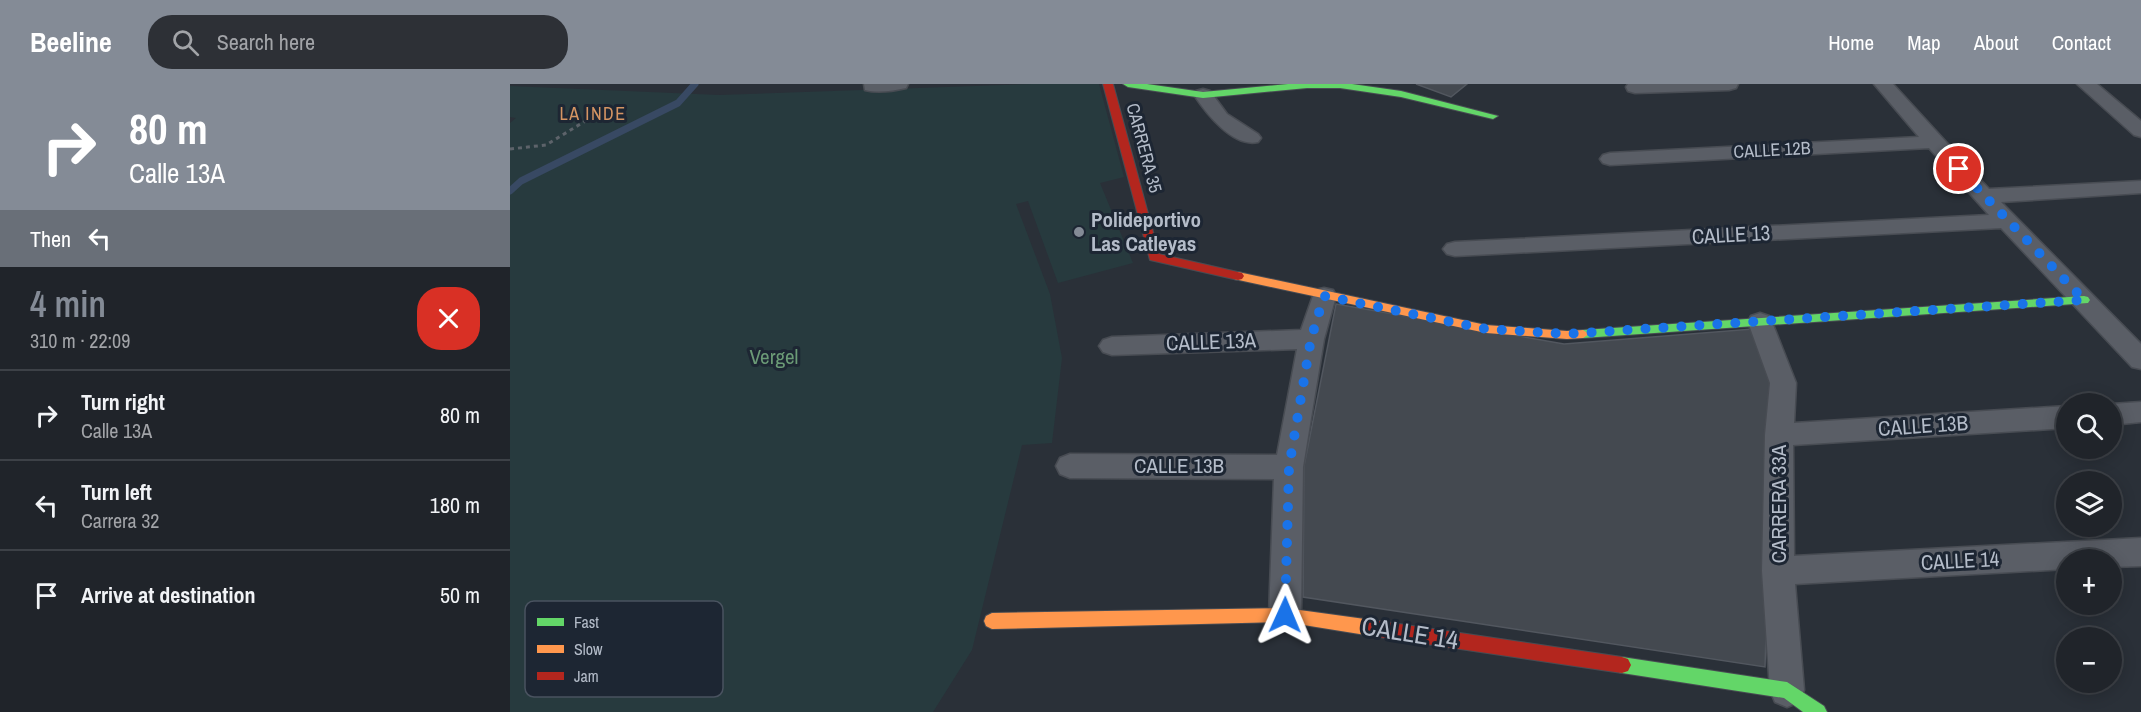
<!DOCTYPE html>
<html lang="en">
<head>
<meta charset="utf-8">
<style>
	body { margin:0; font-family:"Archivo Narrow",sans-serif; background:#2d3036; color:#f1f3f6; height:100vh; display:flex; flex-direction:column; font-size:22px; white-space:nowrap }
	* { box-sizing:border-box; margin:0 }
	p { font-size:20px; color:#a2a4a8 }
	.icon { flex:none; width:33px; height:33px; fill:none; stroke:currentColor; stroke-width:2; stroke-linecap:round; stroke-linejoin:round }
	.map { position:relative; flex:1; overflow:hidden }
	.side { display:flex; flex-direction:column; background:#20242a; width:510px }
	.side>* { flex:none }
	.banner { background:#848b96; color:#fff; overflow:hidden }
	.buttons { position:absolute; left:1546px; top:309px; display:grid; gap:12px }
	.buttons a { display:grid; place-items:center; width:66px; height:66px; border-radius:50%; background:#20242a; box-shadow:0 3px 15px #0003,0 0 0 2px #3d4147; font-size:30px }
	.pin { position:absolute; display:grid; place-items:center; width:51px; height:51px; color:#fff; margin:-26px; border:3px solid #fff; border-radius:50%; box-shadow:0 2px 6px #0007 }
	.me { position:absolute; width:66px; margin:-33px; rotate:1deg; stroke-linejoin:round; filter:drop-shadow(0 0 4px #0008) }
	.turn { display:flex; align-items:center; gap:21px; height:126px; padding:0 30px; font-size:27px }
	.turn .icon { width:78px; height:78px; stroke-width:2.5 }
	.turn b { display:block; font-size:42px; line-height:51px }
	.then { display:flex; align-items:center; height:57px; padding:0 30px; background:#0003; gap:12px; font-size:22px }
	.round { display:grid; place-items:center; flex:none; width:63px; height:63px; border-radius:24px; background:#2d3036 }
	.overview { display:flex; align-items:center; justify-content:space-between; height:102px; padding:0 30px }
	h1 { font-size:36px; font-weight:600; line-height:45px; color:#848b96 }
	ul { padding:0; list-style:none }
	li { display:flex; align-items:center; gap:18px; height:90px; padding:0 30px; border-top:2px solid #3d4147 }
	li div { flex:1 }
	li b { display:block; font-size:22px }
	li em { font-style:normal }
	header { display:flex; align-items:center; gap:36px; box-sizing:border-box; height:84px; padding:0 30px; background:#848b96; color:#fff }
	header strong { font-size:28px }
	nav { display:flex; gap:33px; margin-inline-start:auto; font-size:21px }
	.search { width:420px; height:54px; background:#2d3036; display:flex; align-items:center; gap:15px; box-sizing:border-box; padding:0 21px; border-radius:24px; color:#a2a4a8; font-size:22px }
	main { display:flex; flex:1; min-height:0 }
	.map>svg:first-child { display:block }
</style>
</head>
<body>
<header>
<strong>Beeline</strong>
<div class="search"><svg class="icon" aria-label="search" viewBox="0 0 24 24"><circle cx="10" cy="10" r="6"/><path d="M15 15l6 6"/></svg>Search here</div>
<nav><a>Home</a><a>Map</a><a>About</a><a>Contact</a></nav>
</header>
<main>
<section class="side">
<div class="banner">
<div class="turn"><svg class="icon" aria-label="right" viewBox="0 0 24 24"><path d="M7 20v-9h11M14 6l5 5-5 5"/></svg><div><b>80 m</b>Calle 13A</div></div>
<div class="then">Then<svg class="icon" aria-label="left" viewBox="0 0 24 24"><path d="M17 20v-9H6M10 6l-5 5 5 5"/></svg></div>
</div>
<div class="overview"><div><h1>4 min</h1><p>310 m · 22:09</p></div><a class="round" style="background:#d93025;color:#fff"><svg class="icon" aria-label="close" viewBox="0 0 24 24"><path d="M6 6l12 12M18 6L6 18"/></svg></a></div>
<ul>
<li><svg class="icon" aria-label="right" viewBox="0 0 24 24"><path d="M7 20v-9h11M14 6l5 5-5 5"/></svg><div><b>Turn right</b><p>Calle 13A</p></div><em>80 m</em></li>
<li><svg class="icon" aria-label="left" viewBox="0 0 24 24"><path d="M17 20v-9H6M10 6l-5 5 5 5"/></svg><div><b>Turn left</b><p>Carrera 32</p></div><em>180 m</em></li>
<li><svg class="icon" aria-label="arrive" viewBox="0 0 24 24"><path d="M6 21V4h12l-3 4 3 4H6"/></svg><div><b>Arrive at destination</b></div><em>50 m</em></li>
</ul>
</section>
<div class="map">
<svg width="1631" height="628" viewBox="0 0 1631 628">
	<rect width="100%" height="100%" fill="#2a3038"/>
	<!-- green -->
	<path fill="#273a3e" d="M522 0H589L614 93 590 99 623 179 548 199 518 117 506 120 540 210 552 274 542 359 512 361 462 566 423 628H0V39L6 34 0 33V2L209 11Z"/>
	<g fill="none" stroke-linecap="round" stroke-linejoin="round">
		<!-- stream -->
		<path stroke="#384963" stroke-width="7" d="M0 107 11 97 168 19 185 0"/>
	</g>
	<!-- building -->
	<g fill="#444950" stroke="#52575f" stroke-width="1.5">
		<path d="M906 0H957L941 13Z"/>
		<path d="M826 220 1054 260 1243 245 1264 295 1255 583 793 513 794 382Z"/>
	</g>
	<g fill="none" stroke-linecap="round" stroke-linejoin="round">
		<!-- street casing -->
		<g stroke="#484c53" stroke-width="3">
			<g id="street">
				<path d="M354 0H398L396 4C383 7 368 9 355 6Z"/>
				<path d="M1118 0H1228L1226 4 1219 6 1125 9 1118 7 1116 3Z"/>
				<path d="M1364 0H1383L1479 105 1631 97V109L1491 118 1631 260V285L1622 283 1491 144 945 172 937 170 933 165 937 160 945 158 1479 131 1419 64 1100 81 1093 79 1090 75 1093 71 1100 69 1409 53Z"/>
				<path d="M1567 0H1587L1631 37V53L1624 51Z"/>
				<path d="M693 5 700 7 717 30 748 50 751 54 748 58C723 64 696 29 684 11L686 7Z"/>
				<path d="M814 204 823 206 826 212 814 255 793 383 791 531 787 542 775 546 763 542 759 531 764 395 560 394 550 390 546 382 550 374 560 370 767 371 787 265 602 271 593 268 589 262 593 256 602 253 791 246 805 206Z"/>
				<path d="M1250 229 1259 232 1262 238 1286 299 1284 339 1557 322V344L1283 361 1284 472 1631 454V482L1602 483V476H1557V485L1285 500 1294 606 1289 618 1277 623 1265 618 1260 606 1252 487 1255 351 1260 299 1238 238 1241 232Z"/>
				<path d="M1631 318V338L1602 341V320Z"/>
			</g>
		</g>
		<!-- fast casing -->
		<g stroke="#484c53" stroke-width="2">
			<g id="fast">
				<path d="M613 0H637L693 8 778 0H842L891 7 988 32 983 35 891 13 830 4H797L693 14 618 3Z"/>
				<path d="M1574 212 1578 213 1580 216 1578 219 1073 254 1067 250 1073 246Z"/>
				<path d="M1112 573 1277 598 1314 622 1317 628H1293L1274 614 1112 589 1106 587 1103 581 1106 575Z"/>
			</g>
		</g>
		<!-- slow casing -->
		<g stroke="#484c53" stroke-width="2">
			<g id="slow">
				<path d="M728 188 976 241 1057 247 1073 246 1079 250 1073 254 1057 255 976 249 724 195 722 192 724 189Z"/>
				<path d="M775 524 862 536 868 539 870 544 868 549 862 552 775 538 482 545 476 542 474 537 476 532 482 529Z"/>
			</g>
		</g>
		<!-- jam casing -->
		<g stroke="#484c53" stroke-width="2">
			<g id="jam">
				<path d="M593 0H603L649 170 732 189 734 192 732 195 728 196 640 176Z"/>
				<path d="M862 536 1112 573 1118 575 1121 581 1118 587 1112 589 862 552 856 549 854 544 856 539Z"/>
			</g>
		</g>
		<!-- path -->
		<path stroke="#5d636a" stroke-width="3" stroke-dasharray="4 4" stroke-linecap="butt" d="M0 65 36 61 77 36"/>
		<!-- street -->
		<use href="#street" fill="#5a5e66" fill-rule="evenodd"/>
		<!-- fast -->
		<use href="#fast" fill="#63d668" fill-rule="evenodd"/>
		<!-- slow -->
		<use href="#slow" fill="#ff974d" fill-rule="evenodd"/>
		<!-- jam -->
		<use href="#jam" fill="#b3261e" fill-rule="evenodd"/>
	</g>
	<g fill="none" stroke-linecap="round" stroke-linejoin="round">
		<!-- route -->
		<path stroke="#1a73e8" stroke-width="10" stroke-dasharray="0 18" d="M775 531 779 383 801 255 814 212 976 245 1057 250 1574 216 1449 85"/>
	</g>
	<!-- markers -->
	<circle fill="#848b96" stroke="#1d2633" stroke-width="2" cx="569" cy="148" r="6"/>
	<g text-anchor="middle" stroke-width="6" stroke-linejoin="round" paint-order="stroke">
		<!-- far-neighbourhood labels -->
		<g font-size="18" letter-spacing="1.5" fill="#d59563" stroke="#1d2633">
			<text x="83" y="36">LA INDE</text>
		</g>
		<!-- far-street labels -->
		<g font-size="18" fill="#b4bcc9" stroke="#1d2633">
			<text transform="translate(634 64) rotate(75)" y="6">CARRERA 35</text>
			<text transform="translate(1262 66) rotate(-3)" y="6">CALLE 12B</text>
		</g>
		<!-- poi labels -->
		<g font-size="21" font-weight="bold" fill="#b4bcc9" stroke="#1d2633" text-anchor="start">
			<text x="581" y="143">Polideportivo<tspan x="581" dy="24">Las Catleyas</tspan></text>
		</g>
		<!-- street labels -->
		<g font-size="21" fill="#b4bcc9" stroke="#1d2633">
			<text transform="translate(1221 151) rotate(-3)" y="7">CALLE 13</text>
			<text transform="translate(701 258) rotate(-2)" y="7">CALLE 13A</text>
			<text transform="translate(1413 342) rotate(-4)" y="7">CALLE 13B</text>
			<text x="669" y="389">CALLE 13B</text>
			<text transform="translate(1269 420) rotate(-90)" y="7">CARRERA 33A</text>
			<text transform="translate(1450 477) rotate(-3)" y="7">CALLE 14</text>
		</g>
		<!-- park labels -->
		<g font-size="21" fill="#6b9a76" stroke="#1d2633">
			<text x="264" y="280">Vergel</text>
		</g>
		<!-- near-street labels -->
		<g font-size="26" fill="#b4bcc9" stroke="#1d2633">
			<text transform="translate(900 549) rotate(9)" y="9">CALLE 14</text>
		</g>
	</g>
	<!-- legend -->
	<rect x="15" y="517" width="198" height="96" rx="9" fill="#1d2633" stroke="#4a5360" stroke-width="1.5"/>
	<rect x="27" y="534" width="27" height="8" fill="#63d668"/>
	<rect x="27" y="561" width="27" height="8" fill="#ff974d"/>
	<rect x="27" y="588" width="27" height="8" fill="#b3261e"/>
	<g font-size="16" fill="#b4bcc9">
		<text x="64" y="544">Fast</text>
		<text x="64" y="571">Slow</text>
		<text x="64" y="598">Jam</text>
	</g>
</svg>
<div class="buttons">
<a><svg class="icon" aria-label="search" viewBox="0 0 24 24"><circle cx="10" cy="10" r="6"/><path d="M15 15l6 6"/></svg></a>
<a><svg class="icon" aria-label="layers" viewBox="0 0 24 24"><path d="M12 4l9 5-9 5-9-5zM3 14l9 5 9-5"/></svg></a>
<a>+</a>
<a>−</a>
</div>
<div class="pin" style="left:1449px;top:85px;background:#d93025"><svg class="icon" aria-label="arrive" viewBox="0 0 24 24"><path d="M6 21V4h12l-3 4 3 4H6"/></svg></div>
<svg class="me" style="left:775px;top:531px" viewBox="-20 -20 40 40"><path d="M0-17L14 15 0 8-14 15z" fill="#1a73e8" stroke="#fff" stroke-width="4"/></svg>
</div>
</main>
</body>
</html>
